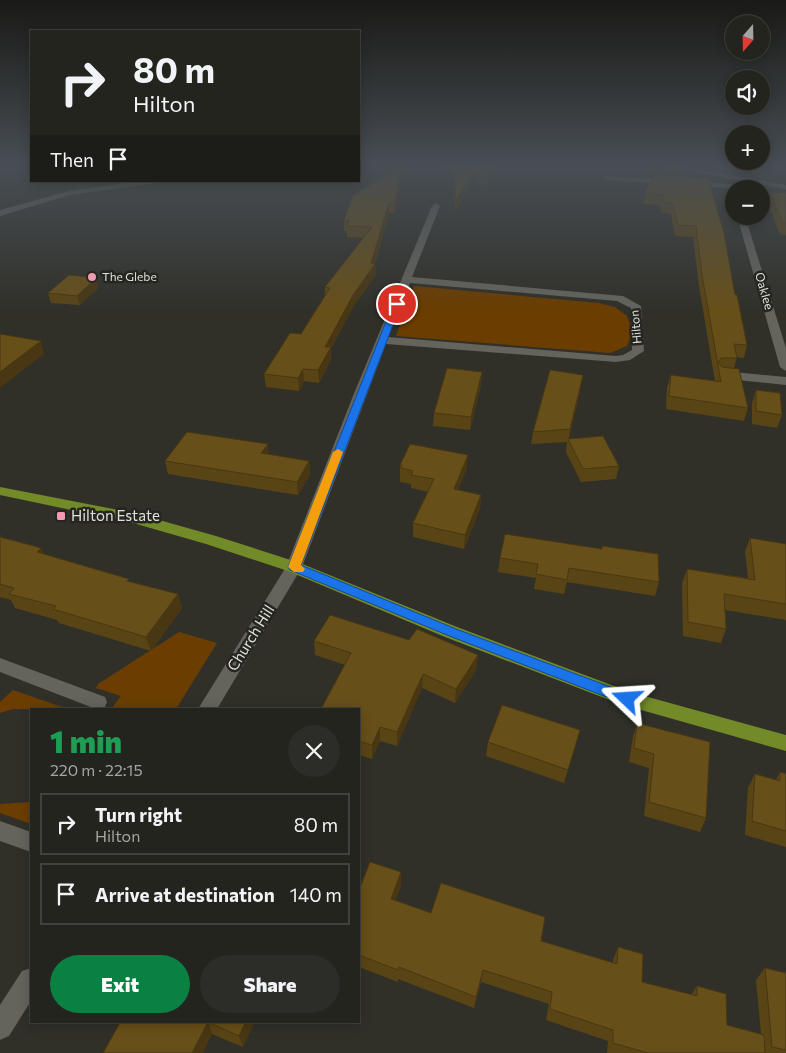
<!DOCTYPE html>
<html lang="en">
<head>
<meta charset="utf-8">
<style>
	body { margin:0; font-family:Commissioner,sans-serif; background:#2c2c28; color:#f1f3f6; height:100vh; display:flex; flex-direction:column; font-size:19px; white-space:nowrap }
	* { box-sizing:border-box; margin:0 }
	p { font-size:16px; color:#a3a4a4 }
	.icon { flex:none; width:28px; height:28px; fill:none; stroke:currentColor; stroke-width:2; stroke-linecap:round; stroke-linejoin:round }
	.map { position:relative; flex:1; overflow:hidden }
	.side { position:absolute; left:30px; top:708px; width:330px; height:315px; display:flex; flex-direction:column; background:#24241f; border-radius:0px; box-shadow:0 2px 12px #0003,0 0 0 1px #41413d }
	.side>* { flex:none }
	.banner { position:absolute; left:30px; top:30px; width:330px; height:152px; border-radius:0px; box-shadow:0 2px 12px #0003,0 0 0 1px #41413d; background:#24241f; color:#f1f3f6; overflow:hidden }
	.needle { width:32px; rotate:200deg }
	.buttons { position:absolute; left:725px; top:15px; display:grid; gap:10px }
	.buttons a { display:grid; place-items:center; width:45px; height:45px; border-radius:50%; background:#24241f; box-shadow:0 2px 12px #0003,0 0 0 1px #41413d; font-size:25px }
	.pin { position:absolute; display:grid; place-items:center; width:42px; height:42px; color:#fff; margin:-21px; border:2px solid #fff; border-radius:50%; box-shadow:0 1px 5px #0007 }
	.me { position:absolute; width:55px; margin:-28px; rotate:290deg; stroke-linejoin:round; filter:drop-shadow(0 0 4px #0008) }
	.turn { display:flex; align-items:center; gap:18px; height:105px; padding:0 20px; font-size:22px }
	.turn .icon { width:65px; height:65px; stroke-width:2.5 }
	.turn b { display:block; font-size:35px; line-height:42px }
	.then { display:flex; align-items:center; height:48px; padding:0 20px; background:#0003; gap:10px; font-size:19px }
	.round { display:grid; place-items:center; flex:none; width:52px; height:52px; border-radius:26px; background:#2c2c28 }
	.summary { display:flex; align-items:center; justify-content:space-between; height:85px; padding:0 20px }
	h1 { font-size:30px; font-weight:800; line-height:38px; color:#1e9e55 }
	.action { display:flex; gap:10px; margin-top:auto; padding:10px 20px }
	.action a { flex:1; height:58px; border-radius:30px; background:#0b8043; color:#fff; font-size:20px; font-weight:800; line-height:58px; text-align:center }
	.action a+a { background:#2c2c28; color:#f1f3f6 }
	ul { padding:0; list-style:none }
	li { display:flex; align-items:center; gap:15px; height:62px; margin:0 10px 8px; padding:0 10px; border:2px solid #41413d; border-radius:0px }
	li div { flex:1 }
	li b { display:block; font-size:19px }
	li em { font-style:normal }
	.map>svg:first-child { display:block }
</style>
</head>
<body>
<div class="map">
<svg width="786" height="1053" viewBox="0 0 786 1053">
	<rect width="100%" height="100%" fill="#303029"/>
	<!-- green -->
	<g fill="#6b3d01">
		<path d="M414 286 599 303 615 307 627 316 631 328V335L627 346 610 353 396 336Z"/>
		<path d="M179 632 217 643 176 709H111L121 696 96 688 98 684Z"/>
		<path d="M13 690 68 709H13L0 713V702Z"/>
		<path d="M31 802V824L0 813V804Z"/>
	</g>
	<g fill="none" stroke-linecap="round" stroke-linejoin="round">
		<!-- minor -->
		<g fill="#64645d" fill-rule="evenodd">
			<path d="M652 164H670L786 185V189Z"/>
			<path d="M604 176 730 184 734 186 730 188 607 180H604Z"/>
			<path d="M138 181H162L158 183 70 195 0 216V210L69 191Z"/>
			<path d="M436 203 440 206 412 277 623 296 641 306 644 351 630 360 616 362 386 344 302 567 217 709H198L286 567 353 396 432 206ZM410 283 617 301 631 308 632 350 623 355 616 356 388 337Z"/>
			<path d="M737 216H745L786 348V371L780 367Z"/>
			<path d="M722 371 786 377V385L718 378 716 375 718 372Z"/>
			<path d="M0 658 105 697 107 702 105 707 96 709 0 672Z"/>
			<path d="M0 821 31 832V852L0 841Z"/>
			<path d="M31 968V1001L9 1036 0 1040V1005L22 971Z"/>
		</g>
		<!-- major -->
		<path fill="#738a28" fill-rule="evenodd" d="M0 487 134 513 216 536 300 563 457 627 630 692 786 735V751L620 704 445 637 288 571 206 544 133 523 0 495Z"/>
	</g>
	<!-- wall -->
	<g fill="#594416">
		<path d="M437 164H499L487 187 473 181 455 211 453 171Z"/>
		<path d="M677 164H700L699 167Z"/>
		<path d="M401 167V177L395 213H389L375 264 376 275 353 307 331 349V360L319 383 304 381 299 391 266 387 264 374 301 334 325 295V287L364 238 347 237V231H344V220Z"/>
		<path d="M708 178 747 345 744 358 737 357 734 368 748 408 744 421 666 409 667 388 671 375 715 381 699 286 693 237 675 236 671 214 661 213 660 205 643 204 645 193Z"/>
		<path d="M770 192 786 193V235L780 234 767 202Z"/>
		<path d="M96 278 98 288 80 305 51 303 48 293Z"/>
		<path d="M481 385 470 430 433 426 434 413Z"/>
		<path d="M581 387 569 438 619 466 616 479 581 482 566 452 567 442 531 444 533 432Z"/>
		<path d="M756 390 782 415 777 428 752 424V403Z"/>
		<path d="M269 455 309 461 310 474 298 495 168 474 165 461Z"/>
		<path d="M400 465 467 468 458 490 481 495 480 509 464 549 413 537V523L428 492 411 488V484L400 482Z"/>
		<path d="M0 534 1 537 41 548 44 555 129 582 178 594 182 608 151 651 59 623 57 620 15 608 11 600 0 597Z"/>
		<path d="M750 538 786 544V620L725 610 726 629 721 643 683 636 682 583 687 569 748 578 745 552Z"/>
		<path d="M602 546 659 582 655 596 567 582 564 594 534 589 536 578 498 572 500 558 601 549Z"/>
		<path d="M409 640 478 655 476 670 455 703 422 688 397 746 380 741 372 759 359 755V709L345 665 315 655 314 641Z"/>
		<path d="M637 723 706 818 700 832 644 816 649 768 629 762 633 737Z"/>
		<path d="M488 742 576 744 564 783 486 756Z"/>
		<path d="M780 772 786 774V847L745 835 748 788 755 774 776 780Z"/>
		<path d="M401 872V886L395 900 431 913 541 941 613 963V960L618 947 642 982 691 995 697 986 727 1025 761 1034 756 980 765 968 786 973V1053H607L608 1041 546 1020 549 1004 481 982 474 1008 398 979V982L359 967V890Z"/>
		<path d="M154 1021H255L243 1047 212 1034 152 1024Z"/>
	</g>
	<!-- shaded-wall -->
	<g fill="#483712">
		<path d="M495 164H499L487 187 488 177Z"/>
		<path d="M401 167V177L395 213V203Z"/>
		<path d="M474 171 473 181 455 211 456 200Z"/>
		<path d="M389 203V213L374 266 375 264 376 275 353 307 331 349V360L319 383 318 370 325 347 353 295 371 263Z"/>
		<path d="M96 278 98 288 80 305 77 296Z"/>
		<path d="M41 341 44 354 0 388V372Z"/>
		<path d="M303 369 304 381 299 391 298 378Z"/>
		<path d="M482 372 481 385 470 430 471 417Z"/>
		<path d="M583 375 581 387 568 442 570 429Z"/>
		<path d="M268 444 269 457 261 453Z"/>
		<path d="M468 455 467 468 453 503 454 489Z"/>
		<path d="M309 461 310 474 298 495 297 482Z"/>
		<path d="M481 495 480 509 464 549 465 535Z"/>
		<path d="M41 548 47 562 37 552Z"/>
		<path d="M178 594 182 608 151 651 146 637Z"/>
		<path d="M478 655 476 670 455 703 456 689Z"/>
		<path d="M423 674 422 688 397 746V732Z"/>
		<path d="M380 727V741L372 759V745Z"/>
		<path d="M401 872V886L391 912V899Z"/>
		<path d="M483 970 481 982 474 1008 476 997Z"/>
		<path d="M246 1021H255L243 1047 239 1036Z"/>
		<path d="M208 1022 212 1034 203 1053H192Z"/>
	</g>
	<!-- building -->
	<g fill="#674f19" stroke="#483712">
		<path d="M453 164H495L488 177 474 171 456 200Z"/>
		<path d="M401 167 395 203H389L371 263 375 264 353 295 325 347H331L318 370 303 369 298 378 264 374 290 333 301 334 330 288 325 287 372 227 347 226 349 220H344L353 195Z"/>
		<path d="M654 175 708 178 724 233 735 295H737L747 345 734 344 737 358H721L718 363 722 367 739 369 748 408 669 396 671 375 721 382 702 275 696 226 678 225 673 203H664L663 195 645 193Z"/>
		<path d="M770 192 786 193V223H783Z"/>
		<path d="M69 275 96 278 77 296 48 293Z"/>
		<path d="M0 334 41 341 0 372Z"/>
		<path d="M447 368 482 372 471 417 434 413Z"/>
		<path d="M550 370 583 375 570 429 533 432Z"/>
		<path d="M756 390 780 393 782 415 756 411Z"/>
		<path d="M187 432 268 444 261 453 309 461 297 482 165 461Z"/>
		<path d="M603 436 619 466 583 469 568 439Z"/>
		<path d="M410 444 468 455 454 489 481 495 465 535 413 523 434 479 411 475 413 471 401 468 402 465H400Z"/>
		<path d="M505 534 602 549V546L658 554 659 582 569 568 567 580 536 574 538 564 500 558Z"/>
		<path d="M0 537 41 548 37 552 129 579 127 581 178 594 146 637 53 609 56 606 9 594 14 588 0 584Z"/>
		<path d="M750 538 786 544V604L724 594 726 629 688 622 687 569 755 580Z"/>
		<path d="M330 615 409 640 417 629 478 655 456 689 423 674 397 732 380 727 372 745 359 741V709H321L351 653 314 641Z"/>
		<path d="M502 705 580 730 568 770 488 742Z"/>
		<path d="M637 723 710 742 706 818 649 802 654 754 634 748Z"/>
		<path d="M780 772 786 774V831L752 821 755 774 780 781Z"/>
		<path d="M370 862 401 872 391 899 431 913 441 883 545 917 541 941 617 964 618 947 643 954 642 982 697 996V986L726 994 727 1025 764 1035 765 1053H648L613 1043V1030L550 1009 552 992 483 970 476 997 399 967 398 970 359 955V890Z"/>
		<path d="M765 968 786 973V1050L772 1047Z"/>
		<path d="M121 1021H145L152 1024 154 1021H246L239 1036 208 1022 192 1053H103Z"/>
	</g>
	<!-- sky -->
	<linearGradient id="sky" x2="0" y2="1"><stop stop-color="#1a1a17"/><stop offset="0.53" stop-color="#484e54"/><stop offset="1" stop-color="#484e54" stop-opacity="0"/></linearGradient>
	<rect width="786" height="312" fill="url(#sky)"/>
	<!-- route -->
	<path fill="#1a73e8" stroke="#114b97" d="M397 302 401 304 301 565 456 629 632 695 634 699 632 703 627 705 622 703 447 635 290 570 288 567 393 304Z"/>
	<!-- slow -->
	<path fill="#f59e0b" d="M338 449 343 452 301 565 305 569 303 572H294L288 567 333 452Z"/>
	<!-- markers -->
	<g fill="#f19ab1" stroke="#262620" stroke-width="2">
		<circle cx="92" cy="277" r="5"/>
		<rect x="56" y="511" width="10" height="10" rx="2.5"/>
	</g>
	<g text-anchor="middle" stroke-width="5" stroke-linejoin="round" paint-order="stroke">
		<!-- far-poi labels -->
		<g font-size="12" fill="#e0dfdb" stroke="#262620" text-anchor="start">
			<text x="102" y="281">The Glebe</text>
		</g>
		<!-- far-street labels -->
		<g font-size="12" fill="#e0dfdb" stroke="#262620">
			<text transform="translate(764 291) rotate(74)" y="4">Oaklee</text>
			<text transform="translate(636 327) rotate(-95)" y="4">Hilton</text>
		</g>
		<!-- poi labels -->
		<g font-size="15" fill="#e0dfdb" stroke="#262620" text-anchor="start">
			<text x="71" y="521">Hilton Estate</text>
		</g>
		<!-- street labels -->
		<g font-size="15" fill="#e0dfdb" stroke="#262620">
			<text transform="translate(251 638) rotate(-58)" y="5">Church Hill</text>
		</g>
	</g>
</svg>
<div class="buttons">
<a><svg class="needle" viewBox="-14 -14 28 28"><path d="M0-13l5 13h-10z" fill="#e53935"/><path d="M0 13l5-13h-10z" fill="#a3a4a4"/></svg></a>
<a><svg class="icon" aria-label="sound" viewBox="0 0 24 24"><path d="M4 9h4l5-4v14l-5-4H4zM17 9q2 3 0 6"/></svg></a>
<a>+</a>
<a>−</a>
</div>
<div class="pin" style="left:397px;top:304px;background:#d93025"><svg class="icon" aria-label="arrive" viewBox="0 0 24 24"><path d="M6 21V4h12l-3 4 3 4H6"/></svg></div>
<svg class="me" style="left:627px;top:699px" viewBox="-20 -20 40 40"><path d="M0-17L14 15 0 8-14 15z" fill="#1a73e8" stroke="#fff" stroke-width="4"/></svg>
<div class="banner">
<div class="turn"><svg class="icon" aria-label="right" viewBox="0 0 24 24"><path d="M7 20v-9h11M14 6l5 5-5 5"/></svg><div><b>80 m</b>Hilton</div></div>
<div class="then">Then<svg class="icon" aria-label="arrive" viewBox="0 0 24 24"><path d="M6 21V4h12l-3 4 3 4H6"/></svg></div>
</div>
<section class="side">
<div class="summary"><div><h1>1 min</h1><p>220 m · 22:15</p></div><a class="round"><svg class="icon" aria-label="close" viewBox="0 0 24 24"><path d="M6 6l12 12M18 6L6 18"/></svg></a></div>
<ul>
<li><svg class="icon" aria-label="right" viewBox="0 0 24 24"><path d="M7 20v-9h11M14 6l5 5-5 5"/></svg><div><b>Turn right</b><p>Hilton</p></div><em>80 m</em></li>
<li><svg class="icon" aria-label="arrive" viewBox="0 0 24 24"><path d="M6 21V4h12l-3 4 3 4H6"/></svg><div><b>Arrive at destination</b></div><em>140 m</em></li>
</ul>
<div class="action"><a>Exit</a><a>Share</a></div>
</section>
</div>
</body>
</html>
